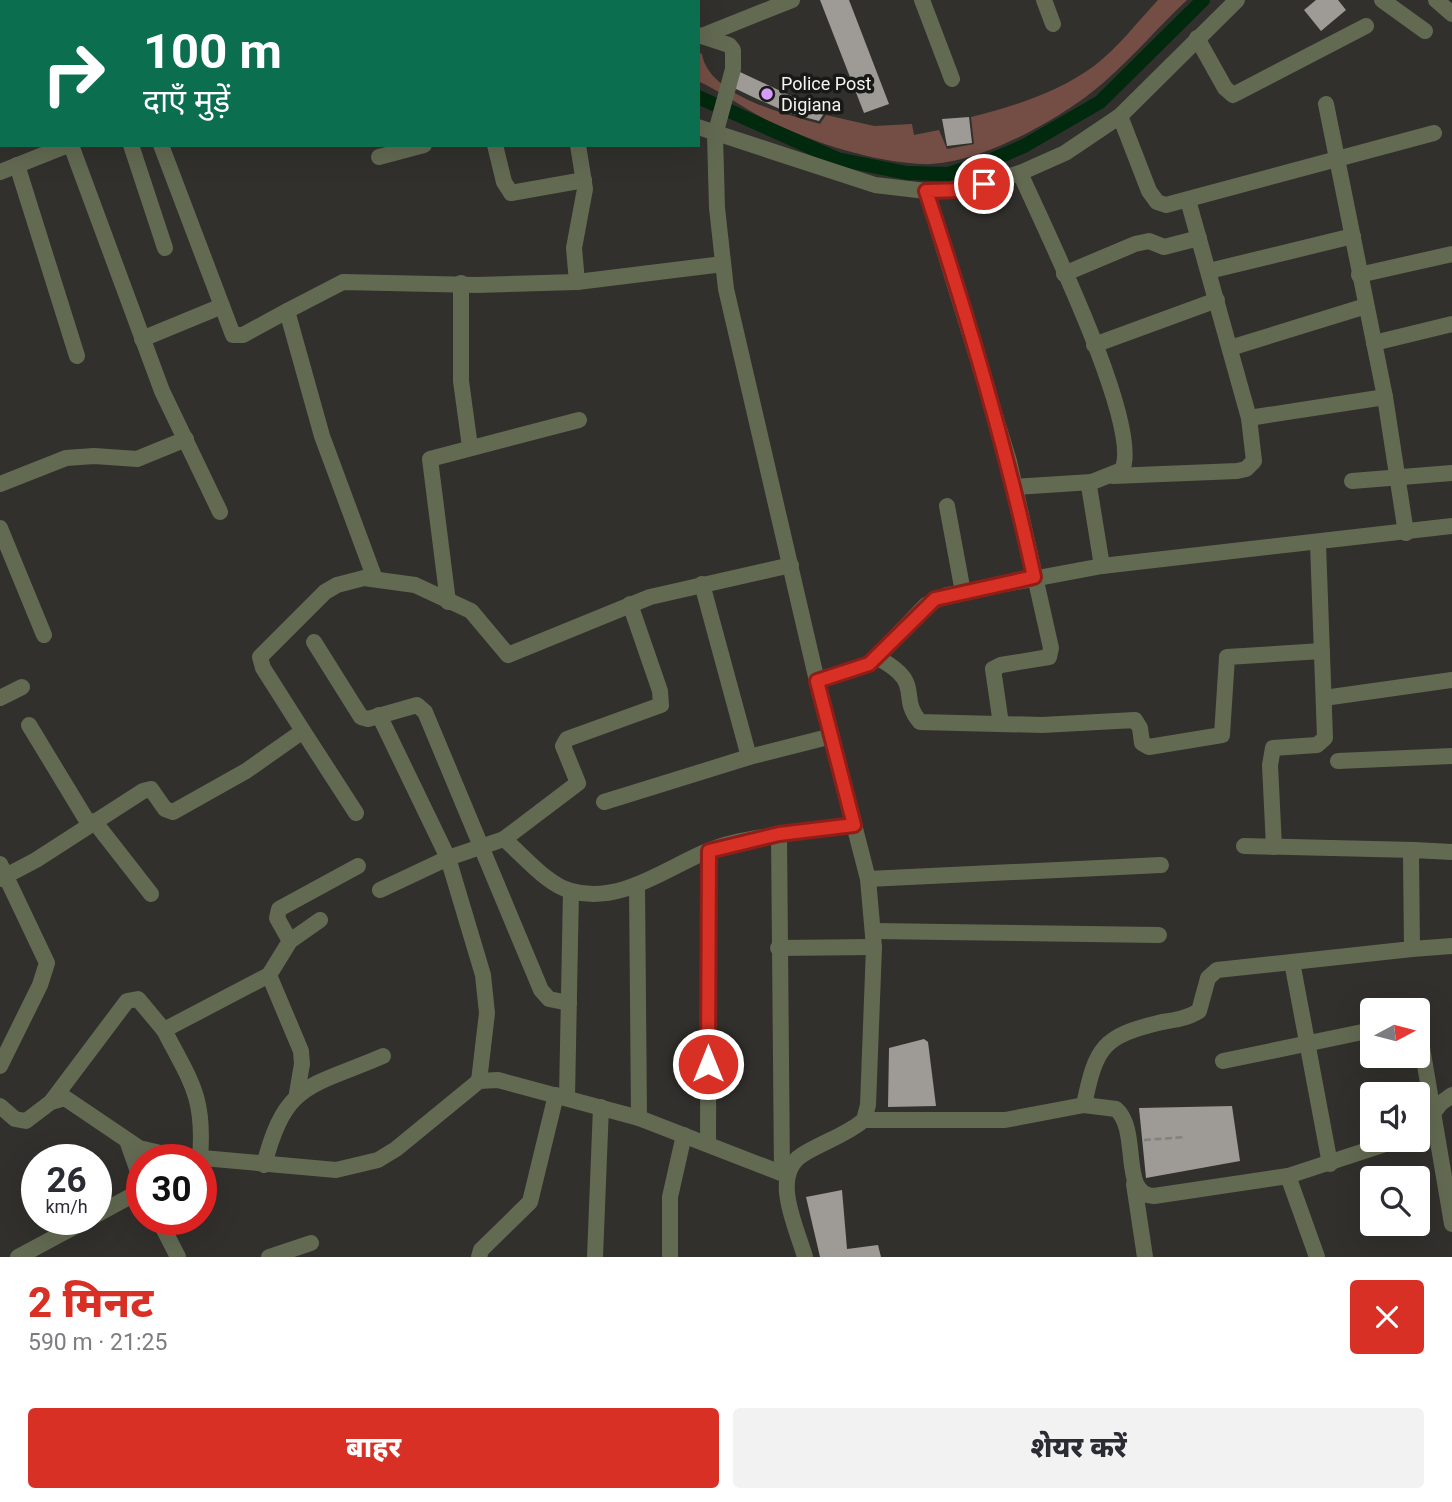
<!DOCTYPE html>
<html lang="hi">
<head>
<meta charset="utf-8">
<style>
	body { margin:0; font-family:Roboto,"Noto Sans Devanagari",sans-serif; background:#f2f2f3; color:#2b2b33; height:100vh; display:flex; flex-direction:column; font-size:26px; white-space:nowrap }
	* { box-sizing:border-box; margin:0 }
	p { font-size:23px; color:#7c7c81 }
	.icon { flex:none; width:38px; height:38px; fill:none; stroke:currentColor; stroke-width:2; stroke-linecap:round; stroke-linejoin:round }
	.map { position:relative; height:1257px; overflow:hidden }
	.sheet { display:flex; flex-direction:column; background:#fff; flex:1 }
	.sheet>* { flex:none }
	.hud { position:absolute; left:0px; top:0px; width:700px; height:147px; box-shadow:0 7px 28px #0002; background:#0b6e4f; color:#fff; overflow:hidden }
	.needle { width:46px; rotate:83deg }
	.tools { position:absolute; left:1360px; top:998px; display:grid; gap:14px }
	.tools a { display:grid; place-items:center; width:70px; height:70px; border-radius:7px; background:#fff; box-shadow:0 7px 28px #0002; font-size:35px }
	.speed { position:absolute; left:21px; top:1144px; display:flex; gap:14px; font-size:35px; font-weight:700; text-align:center }
	.speed>* { display:grid; place-content:center; width:91px; height:91px; border-radius:50%; background:#fff; box-shadow:0 7px 28px #0002; line-height:1 }
	.speed small { font-size:18px; font-weight:400 }
	.speed .limit { border:10px solid #d22; background:#fff; color:#111 }
	.pin { position:absolute; display:grid; place-items:center; width:60px; height:60px; color:#fff; margin:-30px; border:4px solid #fff; border-radius:50%; box-shadow:0 2px 7px #0007 }
	.me { position:absolute; width:77px; margin:-38px; rotate:0deg; stroke-linejoin:round; filter:drop-shadow(0 0 5px #0008) }
	.turn { display:flex; align-items:center; gap:24px; height:147px; padding:0 28px; font-size:32px }
	.turn .icon { width:91px; height:91px; stroke-width:2.5 }
	.turn b { display:block; font-size:49px; line-height:60px }
	.round { display:grid; place-items:center; flex:none; width:74px; height:74px; border-radius:7px; background:#f2f2f3 }
	.headline { display:flex; align-items:center; justify-content:space-between; height:119px; padding:0 28px }
	h1 { font-size:42px; font-weight:800; line-height:52px; color:#d93025 }
	.action { display:flex; gap:14px; margin-top:auto; padding:14px 28px }
	.action a { flex:1; height:80px; border-radius:7px; background:#d93025; color:#fff; font-size:28px; font-weight:800; line-height:80px; text-align:center }
	.action a+a { background:#f2f2f3; color:#2b2b33 }
	.map>svg:first-child { display:block }
</style>
</head>
<body>
<div class="map">
<svg width="1452" height="1257" viewBox="0 0 1452 1257">
	<rect width="100%" height="100%" fill="#31302c"/>
	<!-- green -->
	<path fill="#744e44" d="M1158 0H1187C1158 27 1133 57 1103 83 1063 118 976 167 921 164 871 161 818 144 773 123 747 111 724 93 698 81V52L702 54C709 96 785 114 820 124L826 115 874 126 912 124 914 135 939 130 947 149 974 144 971 117C1014 106 1057 93 1094 66 1118 48 1138 21 1158 0Z"/>
	<g fill="none" stroke-linecap="round" stroke-linejoin="round">
		<!-- canal -->
		<g stroke="#01290d" stroke-width="14">
			<path d="M465 0 469 2"/>
			<path d="M698 97 837 159 907 173 948 174 987 162 1024 146 1100 102 1203 0"/>
		</g>
	</g>
	<!-- building -->
	<g fill="#9e9a96">
		<path d="M820 0H849L889 104 864 113Z"/>
		<path d="M1316 0H1338L1346 10 1321 31 1304 10Z"/>
		<path d="M740 72 825 112 819 121 789 113 755 98 732 87Z"/>
		<path d="M969 117 972 143 947 146 942 119Z"/>
		<path d="M924 1039 928 1042 936 1106 888 1107 889 1048Z"/>
		<path d="M1232 1106 1240 1161 1146 1178 1139 1108Z"/>
		<path d="M842 1190 847 1249 878 1245 881 1257H820L806 1197Z"/>
	</g>
	<g fill="none" stroke-linecap="round" stroke-linejoin="round">
		<!-- path -->
		<path stroke="#81817d" stroke-width="2.5" stroke-dasharray="7 3.5" stroke-linecap="butt" d="M1144 1140 1186 1137"/>
		<!-- minor -->
		<g stroke="#636a52" stroke-width="16">
			<path d="M392 0 397 2"/>
			<path d="M624 0 625 2"/>
			<path d="M922 0 952 79"/>
			<path d="M1044 0 1053 24"/>
			<path d="M1382 0 1425 31"/>
			<path d="M1436 0 1452 14"/>
			<path d="M63 2 68 0"/>
			<path d="M242 2 246 0"/>
			<path d="M0 23H2"/>
			<path d="M698 35 729 45 733 50V69L715 135 717 208 726 289 817 681 868 879 874 947 868 1105 864 1120C845 1136 822 1142 802 1155 770 1176 797 1228 805 1257"/>
			<path d="M702 36 792 0"/>
			<path d="M1197 38 1225 88 1233 95 1366 26"/>
			<path d="M0 84 2 83"/>
			<path d="M1326 104 1385 397 1406 533"/>
			<path d="M1120 116 1149 191 1157 202 1166 205 1434 133"/>
			<path d="M698 127 875 185 926 191 965 190 1020 173 1065 153 1120 116 1237 0"/>
			<path d="M71 145 162 391 220 512"/>
			<path d="M131 145 165 248"/>
			<path d="M161 145 233 335H243L287 311 322 436 375 579"/>
			<path d="M495 145 504 182 511 193 584 180"/>
			<path d="M379 157 424 145"/>
			<path d="M17 165 77 356"/>
			<path d="M0 172 68 145"/>
			<path d="M1020 173C1043 225 1143 427 1122 470L1092 482 1089 486 1102 566"/>
			<path d="M926 191 1009 461 1051 648 1049 657 1001 665 993 669 1001 724"/>
			<path d="M1209 271 1353 236"/>
			<path d="M1064 274 1135 244 1149 241 1164 247 1199 238"/>
			<path d="M1359 275 1452 254"/>
			<path d="M577 282 574 248 585 189 578 145"/>
			<path d="M461 283V381L470 447"/>
			<path d="M287 311 343 282 477 285 577 282 723 264"/>
			<path d="M142 339 222 306"/>
			<path d="M1374 343 1452 324"/>
			<path d="M1094 345 1217 300"/>
			<path d="M1230 348 1366 306"/>
			<path d="M1249 418 1385 397"/>
			<path d="M1113 476 1237 471 1246 469 1254 461 1249 418 1188 200"/>
			<path d="M1352 481 1452 473"/>
			<path d="M0 484 66 458 94 456 137 459 186 439"/>
			<path d="M1014 487 1092 482"/>
			<path d="M947 506 963 592"/>
			<path d="M0 528 44 635"/>
			<path d="M702 584 749 757"/>
			<path d="M448 602 430 459 579 420"/>
			<path d="M314 642 361 717 368 719 417 705 425 712 541 990 549 999 569 1003"/>
			<path d="M878 658C926 684 897 695 920 722L1042 725 1135 720 1140 728 1142 743 1149 747 1222 735 1227 657 1322 651"/>
			<path d="M817 681 869 664 926 605 947 595 1102 566 1452 526"/>
			<path d="M0 698 22 687"/>
			<path d="M1324 698 1452 680"/>
			<path d="M379 715 448 858 483 975 487 1013 479 1081"/>
			<path d="M29 725 89 824"/>
			<path d="M303 731 356 813"/>
			<path d="M1338 761 1452 756"/>
			<path d="M604 802 749 757 832 736"/>
			<path d="M94 821 151 894"/>
			<path d="M779 834 782 1173"/>
			<path d="M504 839 578 783 563 746 567 739 661 705 660 691 630 604"/>
			<path d="M1244 846 1414 850"/>
			<path d="M1274 847 1270 765 1273 748 1317 745 1325 738 1318 544"/>
			<path d="M0 864 47 963 40 985 0 1066"/>
			<path d="M0 879 36 860 143 791 151 789 165 809 173 812 246 771 303 731 263 668 260 657 325 592 337 585 364 578 415 585 471 611 508 655 650 597 791 565"/>
			<path d="M868 879 1161 865"/>
			<path d="M637 885 639 1118"/>
			<path d="M380 890 448 858 504 839C523 855 547 885 571 891 629 907 679 855 732 843 772 834 814 830 854 825"/>
			<path d="M873 931 1159 935"/>
			<path d="M290 941 277 918 279 909 358 866"/>
			<path d="M778 948 874 947"/>
			<path d="M1412 949 1452 946"/>
			<path d="M269 975 301 1051 302 1064 297 1093"/>
			<path d="M1418 1024 1452 1224"/>
			<path d="M1223 1061 1372 1030"/>
			<path d="M567 1097 571 891"/>
			<path d="M51 1102 127 1001 138 999 164 1030"/>
			<path d="M1084 1105C1096 1046 1103 1036 1162 1022 1175 1020 1188 1018 1199 1011L1208 978 1217 970 1292 962"/>
			<path d="M0 1106 15 1119 26 1121 51 1102 65 1098 139 1148 169 1155 336 1170 378 1160 396 1149 479 1081 498 1080 639 1118 786 1175"/>
			<path d="M864 1120H1005L1084 1105 1116 1109C1141 1131 1119 1195 1154 1196L1288 1176 1401 1139"/>
			<path d="M1418 1133 1441 1103 1452 1095"/>
			<path d="M128 1143 142 1183"/>
			<path d="M708 1144 709 851"/>
			<path d="M200 1158C205 1097 191 1082 164 1030L269 975 290 941 320 920"/>
			<path d="M1330 1164 1292 962 1412 949 1411 857 1414 850 1452 852"/>
			<path d="M264 1165C286 1081 309 1088 383 1056"/>
			<path d="M1288 1176 1317 1257"/>
			<path d="M1134 1184 1145 1257"/>
			<path d="M96 1215 142 1190"/>
			<path d="M159 1220 178 1257"/>
			<path d="M18 1257 87 1220"/>
			<path d="M269 1257 311 1243"/>
			<path d="M479 1257 481 1250 530 1202 556 1095"/>
			<path d="M595 1257 601 1107"/>
			<path d="M670 1257V1197L684 1135"/>
		</g>
		<!-- highway -->
		<g stroke="#aaba7c" stroke-width="21">
			<path d="M125 2 131 0"/>
			<path d="M196 2 201 0"/>
			<path d="M0 40H2"/>
			<path d="M0 66 2 65"/>
		</g>
	</g>
	<g fill="none" stroke-linecap="round" stroke-linejoin="round">
		<!-- route casing -->
		<g stroke="#8d1f18" stroke-width="18">
			<path id="route" d="M708 1064 709 851 779 834 854 825 817 681 869 664 935 599 1034 577C1006 446 968 318 926 191L965 190 984 184"/>
		</g>
		<!-- route -->
		<use href="#route" stroke="#d93025" stroke-width="12"/>
	</g>
	<!-- markers -->
	<circle fill="#d39cfd" stroke="#181816" stroke-width="2.5" cx="767" cy="94" r="7"/>
	<g text-anchor="middle" stroke-width="7" stroke-linejoin="round" paint-order="stroke">
		<!-- poi labels -->
		<g font-size="18" fill="#f4f4f1" stroke="#181816" text-anchor="start">
			<text x="781" y="90">Police Post<tspan x="781" dy="21">Digiana</tspan></text>
		</g>
	</g>
</svg>
<div class="tools">
<a><svg class="needle" viewBox="-14 -14 28 28"><path d="M0-13l5 13h-10z" fill="#e53935"/><path d="M0 13l5-13h-10z" fill="#7c7c81"/></svg></a>
<a><svg class="icon" aria-label="sound" viewBox="0 0 24 24"><path d="M4 9h4l5-4v14l-5-4H4zM17 9q2 3 0 6"/></svg></a>
<a><svg class="icon" aria-label="search" viewBox="0 0 24 24"><circle cx="10" cy="10" r="6"/><path d="M15 15l6 6"/></svg></a>
</div>
<div class="speed"><div>26<small>km/h</small></div><div class="limit">30</div></div>
<div class="pin" style="left:984px;top:184px;background:#d93025"><svg class="icon" aria-label="arrive" viewBox="0 0 24 24"><path d="M6 21V4h12l-3 4 3 4H6"/></svg></div>
<svg class="me" style="left:708px;top:1064px" viewBox="-20 -20 40 40"><circle r="17" fill="#d93025" stroke="#fff" stroke-width="3"/><path d="M0-11L8 9 0 5-8 9z" fill="#fff"/></svg>
<div class="hud">
<div class="turn"><svg class="icon" aria-label="right" viewBox="0 0 24 24"><path d="M7 20v-9h11M14 6l5 5-5 5"/></svg><div><b>100 m</b>दाएँ मुड़ें</div></div>
</div>
</div>
<section class="sheet">
<div class="headline"><div><h1>2 मिनट</h1><p>590 m · 21:25</p></div><a class="round" style="background:#d93025;color:#fff"><svg class="icon" aria-label="close" viewBox="0 0 24 24"><path d="M6 6l12 12M18 6L6 18"/></svg></a></div>
<div class="action"><a>बाहर</a><a>शेयर करें</a></div>
</section>
</body>
</html>
